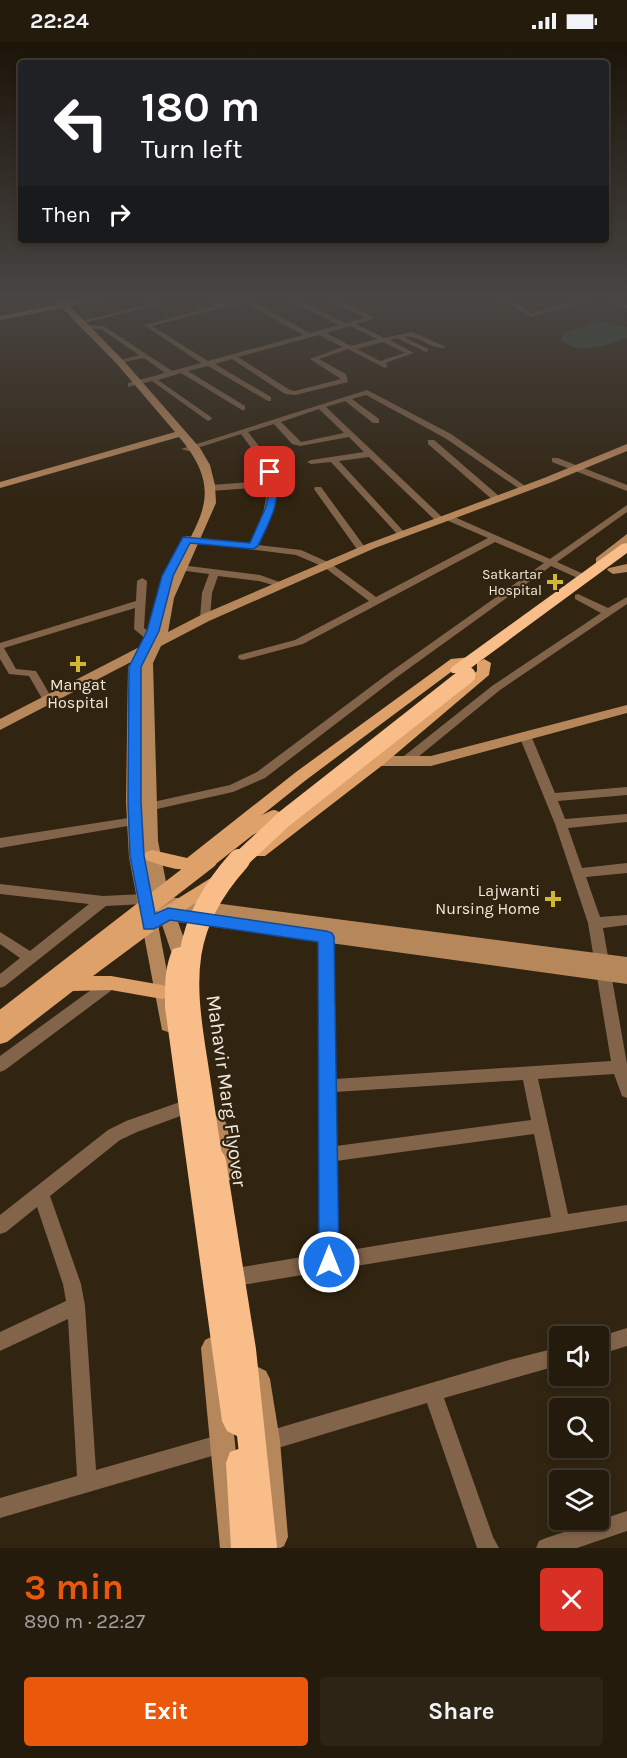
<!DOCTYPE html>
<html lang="en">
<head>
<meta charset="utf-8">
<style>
	body { margin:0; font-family:Karla,sans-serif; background:#2d2416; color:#f1f3f6; height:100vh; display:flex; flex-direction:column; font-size:22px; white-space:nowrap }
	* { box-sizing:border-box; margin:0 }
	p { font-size:20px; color:#a3a19d }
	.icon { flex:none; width:33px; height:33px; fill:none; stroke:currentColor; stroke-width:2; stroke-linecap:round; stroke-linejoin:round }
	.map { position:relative; height:1506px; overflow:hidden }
	.side { display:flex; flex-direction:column; background:#251b0d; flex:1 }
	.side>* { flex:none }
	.banner { position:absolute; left:18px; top:18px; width:591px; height:183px; border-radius:6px; box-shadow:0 3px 9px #0003,0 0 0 2px #42392e; background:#202124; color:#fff; overflow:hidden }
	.buttons { position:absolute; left:549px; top:1284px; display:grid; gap:12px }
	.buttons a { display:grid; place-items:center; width:60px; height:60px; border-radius:6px; background:#251b0d; box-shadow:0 3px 9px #0003,0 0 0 2px #42392e; font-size:30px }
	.pin { position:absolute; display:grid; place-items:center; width:51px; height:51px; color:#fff; margin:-26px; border-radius:12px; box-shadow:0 3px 9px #0006 }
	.me { position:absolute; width:66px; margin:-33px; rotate:0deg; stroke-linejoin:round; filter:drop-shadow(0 0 4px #0008) }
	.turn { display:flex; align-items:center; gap:21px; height:126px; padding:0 24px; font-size:27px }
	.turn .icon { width:78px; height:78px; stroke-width:2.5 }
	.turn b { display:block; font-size:42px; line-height:51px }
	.then { display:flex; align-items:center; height:57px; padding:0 24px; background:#0003; gap:12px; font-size:22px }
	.round { display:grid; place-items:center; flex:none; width:63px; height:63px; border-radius:6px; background:#2d2416 }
	.overview { display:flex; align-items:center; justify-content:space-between; height:102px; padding:0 24px }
	h1 { font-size:36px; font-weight:700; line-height:45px; color:#ea580c }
	.button { display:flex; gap:12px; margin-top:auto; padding:12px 24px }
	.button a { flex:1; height:69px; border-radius:6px; background:#ea580c; color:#fff; font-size:24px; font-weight:700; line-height:69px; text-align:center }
	.button a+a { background:#2d2416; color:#f1f3f6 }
	.status { display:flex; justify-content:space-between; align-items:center; height:42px; padding:0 30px; background:#251b0d; direction:ltr }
	.status svg { height:16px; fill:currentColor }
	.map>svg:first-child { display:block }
</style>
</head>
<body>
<div class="status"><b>22:24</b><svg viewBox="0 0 49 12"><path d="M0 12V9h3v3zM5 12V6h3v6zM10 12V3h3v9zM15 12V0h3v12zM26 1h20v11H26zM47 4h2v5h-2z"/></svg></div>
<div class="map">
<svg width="627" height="1506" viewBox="0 0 627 1506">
	<rect width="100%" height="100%" fill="#312411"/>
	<!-- green -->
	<path fill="#364b3b" d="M598 280 612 281 627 285V296C607 302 579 316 561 297L562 293 566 290Z"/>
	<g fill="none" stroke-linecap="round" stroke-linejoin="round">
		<!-- street -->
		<g fill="#82644a" fill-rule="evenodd">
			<path d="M45 253H52L65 261 60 262Z"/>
			<path d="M142 253H149L160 262 85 281 82 279 152 261Z"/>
			<path d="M197 253H205L221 262 257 253H267L250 258 310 291 338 283 280 253H288L345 281 365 276 320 253H328L373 275V277L356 282 384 296 412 290 446 305C433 310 418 291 404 295L428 307V309L426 310 397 296 390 298 414 311 385 321 388 324 385 326 348 307 319 317 346 332 348 340 295 353 285 352 232 317 215 322 271 355V359H268L208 324 188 329 245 364V368H242L181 331 158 338 211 375 212 377 208 379 152 339 128 345V341L165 331 144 316 118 321V319L139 313 101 287H87L84 285 87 283 104 284 172 329 201 321 144 283 215 264ZM244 260 303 293 208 319 152 284ZM350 284 377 297 351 304 326 291ZM319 293 342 305 310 317 341 337 295 349 290 348 238 315ZM383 300 405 311 380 319 357 307Z"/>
			<path d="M492 253H500L532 271 595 253H606L627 262V266L601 255 531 275Z"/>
			<path d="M367 348 451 392 528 446 521 448 445 396 366 353 352 357 379 377V381H373L345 359 326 365 443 476V480H437L369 415 339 419 406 492 402 495 399 494 331 420 311 422 307 420 311 418 364 410 349 395 300 404 292 402 274 382 248 390C284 434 282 452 258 503L301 508 330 521 376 555 488 496 444 477V473H450L550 517 627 463V470L557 520 588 534V538H582L551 524 397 635 265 736 233 750 148 769 144 768 142 765 144 762 230 743 257 730 389 631 544 521 495 500 303 602 243 618 239 617 238 615 239 613 295 598 369 559 324 525 296 513 184 499V495L187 494 250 502 263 472 268 445 210 449 206 446 210 443 267 439 261 419 241 392 188 409 181 407ZM319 367 344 391 301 400 281 380Z"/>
			<path d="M428 398H434L500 455V459H494L428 402Z"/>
			<path d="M552 416H558L627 443V449L552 420Z"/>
			<path d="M315 445H321L367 508 365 510H359L314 447Z"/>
			<path d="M181 523 260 533 288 543 283 546 259 539 218 534 212 551 210 576 205 579 200 576 202 551 209 532 178 528 176 526Z"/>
			<path d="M142 536 147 539 144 586 161 599V603H153L134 587 135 566 4 606 16 627 36 629 53 658 52 660H44L29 634 9 632 0 617V601L136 559 137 539Z"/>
			<path d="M578 552 608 566 627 555V562L500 648 407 724H399L397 721 399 718 492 644 601 571 575 557V553Z"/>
			<path d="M526 692 532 696 555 751 627 745V753L558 759 565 777 627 772V780L568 786 582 826 627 821V831L586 835 600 875 627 873V883L603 886 627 1022V1056L622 1054 614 1032 538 1037 568 1172 627 1163V1179L242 1243 236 1240 233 1234 236 1228 242 1225 320 1212 319 895 321 891 326 890 331 891 333 895 335 1037 611 1019 588 881 555 782 520 696ZM523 1038 531 1078 336 1104 335 1050ZM534 1092 551 1175 338 1210 336 1119Z"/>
			<path d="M141 774 145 775 147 778 145 781 0 806V796Z"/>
			<path d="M0 842 103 854 144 852 149 853 151 857 149 861 144 862 106 864 5 944 0 946V932L20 916 0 902V890L30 909 89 862 0 852Z"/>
			<path d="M111 935 116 937 118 941 116 945 5 1028 0 1030V1014L106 937Z"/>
			<path d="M180 1060 186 1062 188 1067 186 1072 137 1090 120 1098 50 1154 81 1242 85 1264 96 1428 222 1392 229 1395 232 1402 229 1409 0 1476V1456L77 1434 68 1277 0 1309V1290L66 1259 63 1242 37 1165 6 1190 0 1192V1173L108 1088 126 1079Z"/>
			<path d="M627 1286V1304L598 1313V1295Z"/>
			<path d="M560 1305V1323L444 1356 493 1495 499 1506H477L427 1361 268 1409 261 1406 258 1399 261 1392 268 1389 509 1318Z"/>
			<path d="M627 1469V1489L577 1506H536L539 1499 546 1496Z"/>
		</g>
		<!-- secondary -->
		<g fill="#b7875c" fill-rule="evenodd">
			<path d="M103 253H119L70 264 123 318 200 406 210 423 215 443 216 461 174 556 168 590 201 573 367 502 544 436 627 402V409L552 440 375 506 209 579 161 604 153 621 158 799 169 855 627 915V942L178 880 194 924 191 929 185 931 179 929 176 924 153 856 177 982 174 988 168 990 162 988 129 815 126 760 128 625 131 620 0 688V677L151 599C160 581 160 560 168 541 192 482 231 456 179 395L0 446V440L175 390 117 322 62 266 0 278V274L59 262 62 259 66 260Z"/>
			<path d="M627 492V501L606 519 604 527H596V516Z"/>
			<path d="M627 522V530L613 532 607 528 609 526Z"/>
			<path d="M627 663V671L431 724H379L372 719 379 714H431Z"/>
			<path d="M217 1074 224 1077 227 1083 235 1130 232 1137 225 1140 218 1137 215 1130 207 1083 210 1077Z"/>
			<path d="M213 1294 221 1298 225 1306 246 1506H220L201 1306 205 1298Z"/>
			<path d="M258 1325 266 1329 270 1337 280 1399 288 1495 284 1504 280 1506 266 1504 262 1495 256 1399 246 1337 250 1329Z"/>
		</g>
		<!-- primary -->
		<g fill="#dfa16a" fill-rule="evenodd">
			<path d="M471 615 476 616 478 619 476 622 459 624 306 738 196 826C180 831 161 823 146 818L144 814 146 810 152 808 187 816 296 730 451 617Z"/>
			<path d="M484 617 491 621 489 633 384 722 265 814H253L251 810 253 806 374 716 477 629V621Z"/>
			<path d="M219 831 225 833 227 837 225 841 155 888 93 934H111L162 943 168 945 171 950 168 955 162 957 111 948 73 949 7 1000 0 1002V984L143 878Z"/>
		</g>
		<!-- highway -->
		<g fill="#f9bd89" fill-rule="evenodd">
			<path d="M627 501V511L464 631H452L450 628 452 625 622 502Z"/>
			<path d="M180 905 187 907C191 913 187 953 187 965L252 1379 247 1389 237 1394 227 1389 222 1379 165 965C165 946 164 925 173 907Z"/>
			<path d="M241 1406 252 1410 256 1421 263 1506H231L226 1421 230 1410Z"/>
		</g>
		<!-- primary-bridge-far1 -->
		<path stroke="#dfa16a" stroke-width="14" d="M207 820 249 787 274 775"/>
		<!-- primary-bridge -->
		<path stroke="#dfa16a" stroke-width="18" d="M0 979 208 818"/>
		<!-- highway-bridge-far2 -->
		<path stroke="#f9bd89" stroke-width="17" d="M238 820 284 777 467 633"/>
		<!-- highway-bridge-far1 -->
		<path stroke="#f9bd89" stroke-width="22" d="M212 1121C207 1086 201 1051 196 1016 183 935 180 884 239 818"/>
		<!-- highway-bridge -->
		<path stroke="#f9bd89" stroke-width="28" d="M212 1120 242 1308 263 1506"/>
	</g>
	<!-- sky -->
	<linearGradient id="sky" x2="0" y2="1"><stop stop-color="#1b1409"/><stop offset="0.55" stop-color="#484543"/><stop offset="1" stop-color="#484543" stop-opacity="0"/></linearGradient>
	<rect width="627" height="464" fill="url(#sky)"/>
	<!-- route -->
	<path fill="#1a73e8" stroke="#114b97" stroke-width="1.5" d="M267 428 275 430C281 463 271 475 258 504L253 507 190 501 173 534 159 589 141 625V760L144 814 155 872 168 866 326 889 332 891 334 895 339 1220 336 1227 329 1230 322 1227 319 1220 318 900 170 878 154 887H144L130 814 128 760 129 625 147 589 162 534 183 495 250 501 266 465 269 451Z"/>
	<!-- markers -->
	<g fill="#d2b735" stroke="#312411" stroke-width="2">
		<path d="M552 531h6v6h6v6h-6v6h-6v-6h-6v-6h6z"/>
		<path d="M75 613h6v6h6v6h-6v6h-6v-6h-6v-6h6z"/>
		<path d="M550 848h6v6h6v6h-6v6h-6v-6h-6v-6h6z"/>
	</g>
	<g text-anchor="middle" stroke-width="4.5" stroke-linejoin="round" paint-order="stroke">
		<!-- far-poi labels -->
		<g font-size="14" fill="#f3eade" stroke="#312411" text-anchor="end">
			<text x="542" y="537">Satkartar<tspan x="542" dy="16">Hospital</tspan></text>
		</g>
		<!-- poi labels -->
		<g font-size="16" fill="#f3eade" stroke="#312411">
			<text x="78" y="648">Mangat<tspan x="78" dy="18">Hospital</tspan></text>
			<text x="540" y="854" text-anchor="end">Lajwanti<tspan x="540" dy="18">Nursing Home</tspan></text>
		</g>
		<!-- near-street labels -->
		<g font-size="20" fill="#f3eade" stroke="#312411">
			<text transform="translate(227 1049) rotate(82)" y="7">Mahavir Marg Flyover</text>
		</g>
	</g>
</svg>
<div class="buttons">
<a><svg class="icon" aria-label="sound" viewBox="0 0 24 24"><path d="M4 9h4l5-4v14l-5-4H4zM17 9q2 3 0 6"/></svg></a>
<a><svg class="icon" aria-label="search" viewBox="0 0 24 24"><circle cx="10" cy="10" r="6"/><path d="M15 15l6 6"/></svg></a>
<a><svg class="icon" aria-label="layers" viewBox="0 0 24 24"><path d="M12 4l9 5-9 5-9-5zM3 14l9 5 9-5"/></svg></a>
</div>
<div class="pin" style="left:270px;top:430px;background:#d93025"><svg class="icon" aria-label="arrive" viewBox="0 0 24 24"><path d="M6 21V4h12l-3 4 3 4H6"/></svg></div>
<svg class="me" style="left:329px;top:1220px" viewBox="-20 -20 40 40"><circle r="17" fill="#1a73e8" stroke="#fff" stroke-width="3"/><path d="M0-11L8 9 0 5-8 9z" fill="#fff"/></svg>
<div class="banner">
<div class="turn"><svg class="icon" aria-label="left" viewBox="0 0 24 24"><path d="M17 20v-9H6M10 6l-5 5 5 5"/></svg><div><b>180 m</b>Turn left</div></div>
<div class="then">Then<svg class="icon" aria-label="right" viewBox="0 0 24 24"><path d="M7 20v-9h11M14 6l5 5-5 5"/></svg></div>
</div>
</div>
<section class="side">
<div class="overview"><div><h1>3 min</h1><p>890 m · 22:27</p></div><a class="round" style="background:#d93025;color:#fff"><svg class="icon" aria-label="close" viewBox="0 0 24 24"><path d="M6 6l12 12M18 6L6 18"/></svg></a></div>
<div class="button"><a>Exit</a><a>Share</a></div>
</section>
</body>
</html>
